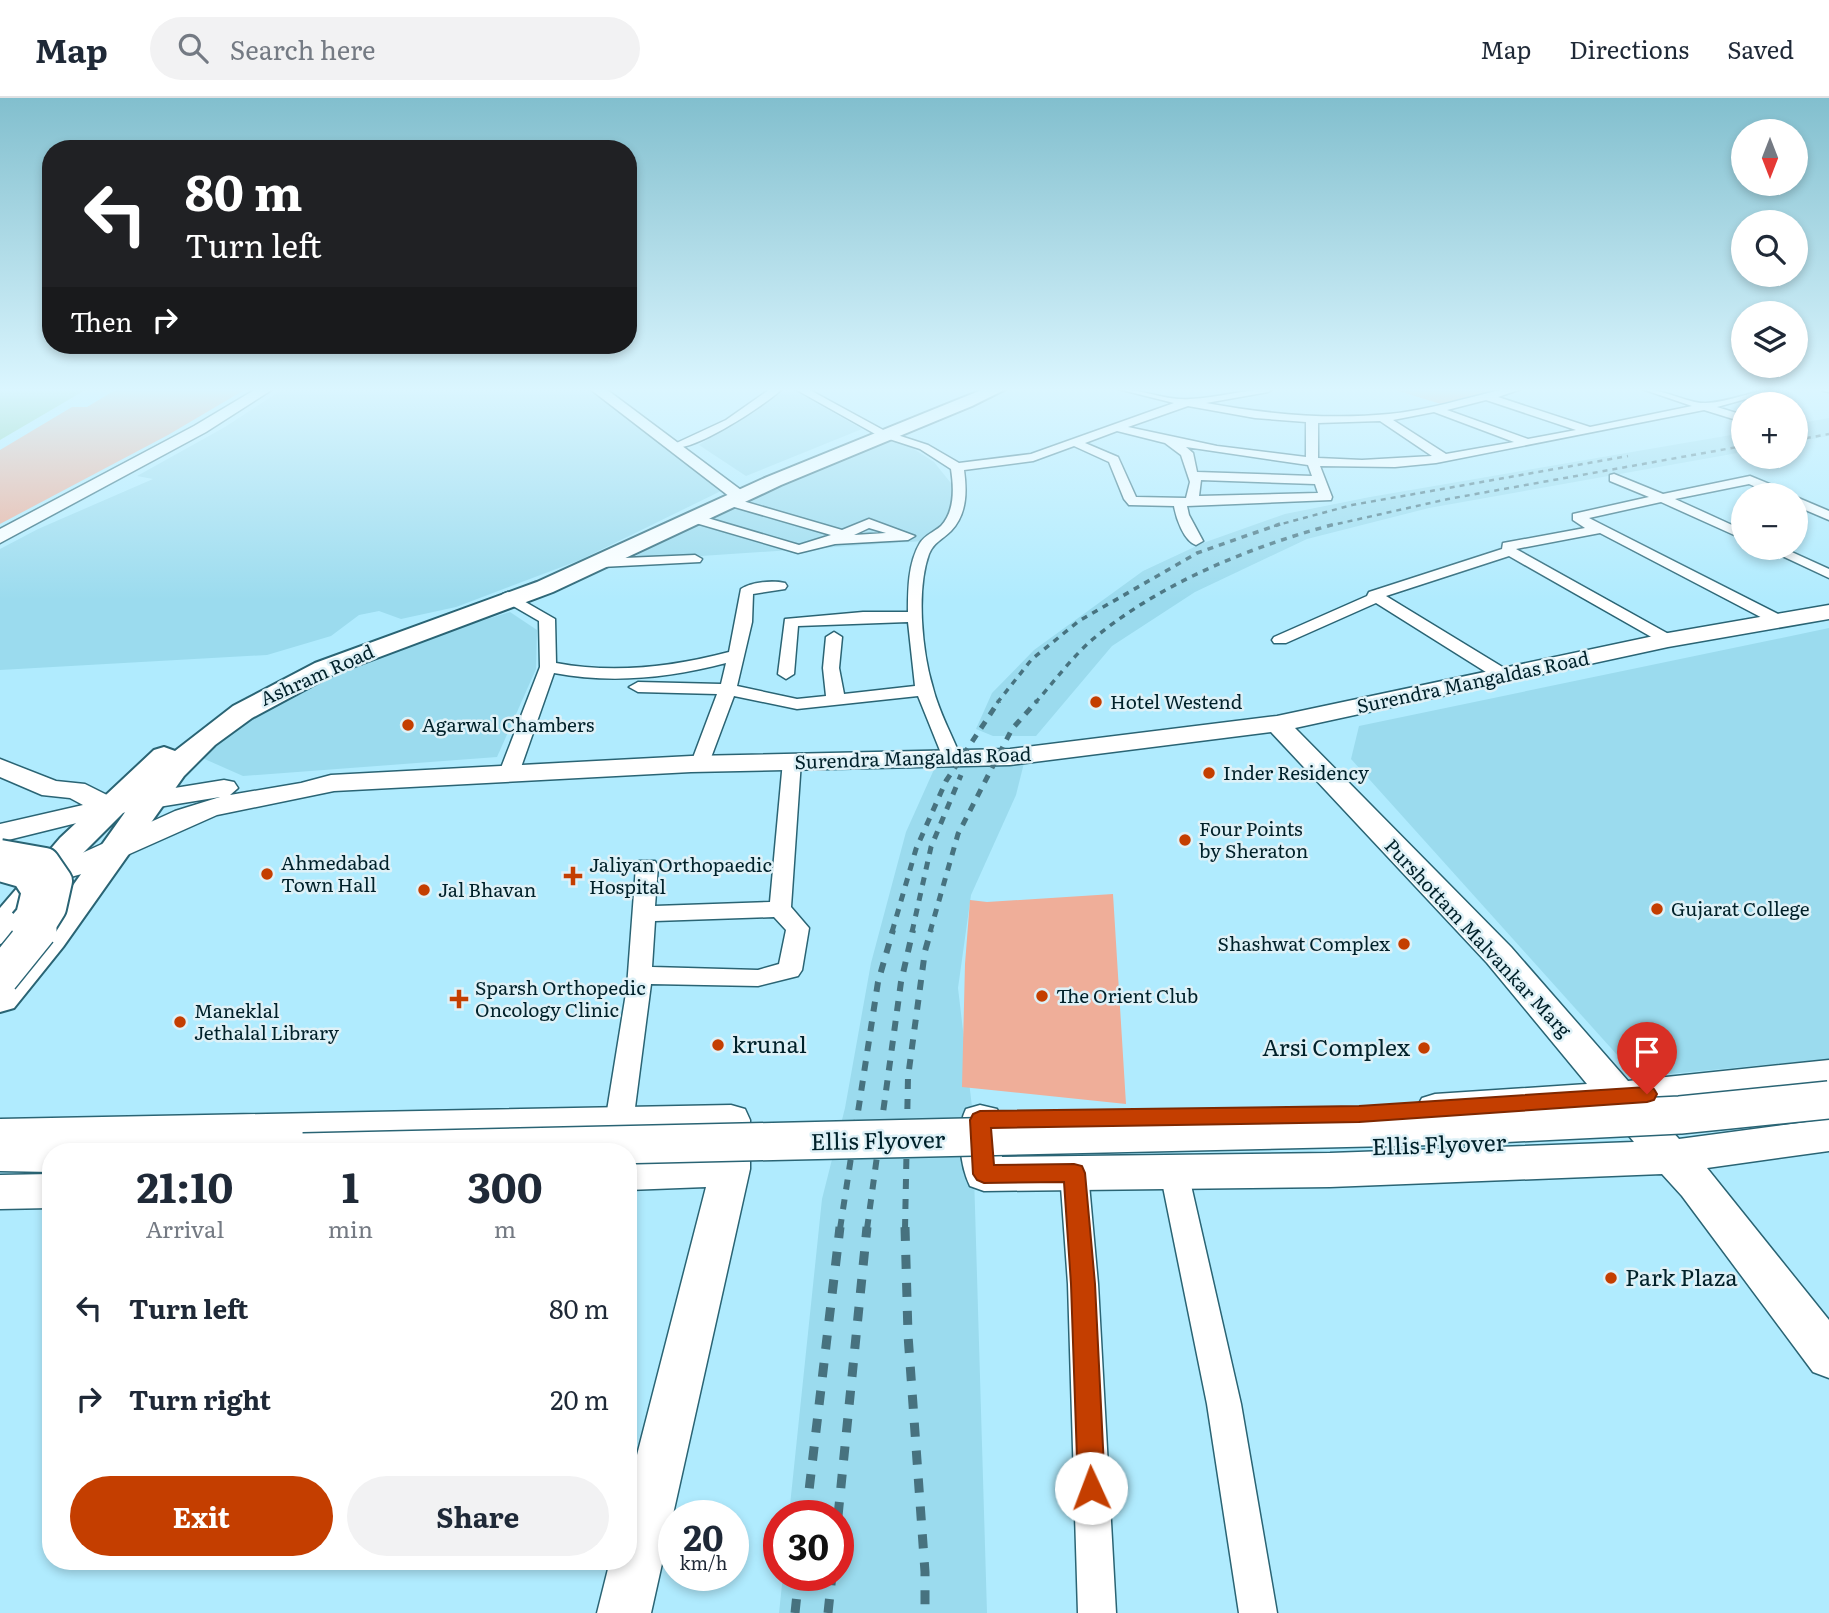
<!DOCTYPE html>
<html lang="en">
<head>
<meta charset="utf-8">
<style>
	body { margin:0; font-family:Literata,serif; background:#f2f2f3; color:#1f2937; height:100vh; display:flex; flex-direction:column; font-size:26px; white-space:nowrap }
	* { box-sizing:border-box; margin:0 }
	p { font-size:23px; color:#747a83 }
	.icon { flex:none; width:38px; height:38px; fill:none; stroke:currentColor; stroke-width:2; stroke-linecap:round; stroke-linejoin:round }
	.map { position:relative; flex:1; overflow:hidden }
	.drawer { position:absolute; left:42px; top:1045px; width:595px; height:427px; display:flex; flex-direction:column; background:#fff; border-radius:28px; box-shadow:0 4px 10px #0003 }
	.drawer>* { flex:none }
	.guide { position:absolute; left:42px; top:42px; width:595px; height:214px; border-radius:28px; box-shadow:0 4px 10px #0003; background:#202124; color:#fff; overflow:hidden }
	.needle { width:46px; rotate:180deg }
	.fabs { position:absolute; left:1731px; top:21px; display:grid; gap:14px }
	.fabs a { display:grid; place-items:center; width:77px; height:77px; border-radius:50%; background:#fff; box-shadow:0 4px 10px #0003; font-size:35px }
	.speed { position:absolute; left:658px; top:1402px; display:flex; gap:14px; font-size:35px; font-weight:700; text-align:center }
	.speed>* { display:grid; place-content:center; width:91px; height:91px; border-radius:50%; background:#fff; box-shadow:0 4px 10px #0003; line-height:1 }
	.speed small { font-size:18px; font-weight:400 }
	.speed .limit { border:10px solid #d22; background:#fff; color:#111 }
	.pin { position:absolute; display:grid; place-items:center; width:60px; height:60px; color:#fff; margin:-72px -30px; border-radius:50% 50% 50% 0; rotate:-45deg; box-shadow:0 0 7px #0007 }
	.pin .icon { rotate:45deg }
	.me { position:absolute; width:77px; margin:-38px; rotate:358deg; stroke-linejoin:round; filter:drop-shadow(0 0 5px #0008) }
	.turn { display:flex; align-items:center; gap:24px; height:147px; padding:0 28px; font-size:32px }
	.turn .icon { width:91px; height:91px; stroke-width:2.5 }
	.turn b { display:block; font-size:49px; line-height:60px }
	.then { display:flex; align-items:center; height:66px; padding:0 28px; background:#0003; gap:14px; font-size:26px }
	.eta { display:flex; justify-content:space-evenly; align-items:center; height:119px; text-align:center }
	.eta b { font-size:42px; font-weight:700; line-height:49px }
	.action { display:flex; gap:14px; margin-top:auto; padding:14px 28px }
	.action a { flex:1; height:80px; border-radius:42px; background:#c43e00; color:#fff; font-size:28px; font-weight:700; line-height:80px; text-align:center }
	.action a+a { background:#f2f2f3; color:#1f2937 }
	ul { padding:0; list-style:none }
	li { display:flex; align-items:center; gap:21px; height:91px; padding:0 28px }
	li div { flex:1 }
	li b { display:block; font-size:26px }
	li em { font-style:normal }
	header { display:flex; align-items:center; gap:42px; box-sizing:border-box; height:98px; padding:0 35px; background:#fff; border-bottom:2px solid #e0e1e3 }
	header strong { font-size:33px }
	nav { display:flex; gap:38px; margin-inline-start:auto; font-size:24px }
	.search { width:490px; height:63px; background:#f2f2f3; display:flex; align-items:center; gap:18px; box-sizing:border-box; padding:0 24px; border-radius:38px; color:#747a83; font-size:26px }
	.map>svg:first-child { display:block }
</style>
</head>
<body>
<header>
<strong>Map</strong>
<div class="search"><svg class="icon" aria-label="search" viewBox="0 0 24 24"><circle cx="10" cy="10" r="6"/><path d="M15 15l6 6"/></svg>Search here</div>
<nav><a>Map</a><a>Directions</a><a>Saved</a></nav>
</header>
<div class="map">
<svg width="1829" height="1515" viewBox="0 0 1829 1515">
	<rect width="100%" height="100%" fill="#b0ebfe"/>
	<!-- built -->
	<g fill="#9bdbee">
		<path d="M283 291H590L721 393 580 462 456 509 401 521 379 513 359 517 331 538 267 557 0 572V451L38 431 153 381 137 378 225 329Z"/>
		<path d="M795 293 862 331 746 378 699 347 779 295Z"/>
		<path d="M1829 320V338L1796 344V326Z"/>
		<path d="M1743 335V354L1429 410 1307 441 1195 494 1112 548 1036 638H993L976 631 992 595 1034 552 1143 473 1203 445 1285 416 1370 399Z"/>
		<path d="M887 344H903L934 364 954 389 947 421 924 443 627 463 678 434 756 398Z"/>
		<path d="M510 514 537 532 536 571 497 659 243 678 200 659 277 599 406 546Z"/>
		<path d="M1829 530V961L1637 979 1351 661 1359 628Z"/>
		<path d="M1024 665 1016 697 971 797 958 890 972 1009 987 1515H779L783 1477H838V1418L789 1417 822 1101 845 1010 871 865 906 734 936 667Z"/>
	</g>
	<!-- green -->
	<g fill="#efae99">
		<path d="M117 291H246L168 337 0 426V352L72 309H87Z"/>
		<path d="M1392 291H1507L1441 306Z"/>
		<path d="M1113 796 1126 1006 962 989 965 866 970 802 987 804Z"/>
	</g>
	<!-- water -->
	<path fill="#89d0a8" d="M0 291H87L0 342Z"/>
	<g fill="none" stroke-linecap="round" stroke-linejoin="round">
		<!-- street casing -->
		<g stroke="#2a6474" stroke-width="3">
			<g id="street">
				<path d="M770 291H782C768 305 686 360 670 348L726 322Z"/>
				<path d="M795 291H808L885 333 928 347 959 365 1031 356 1174 305 1118 291C1142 291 1166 303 1190 301 1218 300 1245 291 1273 291L1268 294 1206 305C1266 316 1328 322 1389 316 1428 312 1466 300 1504 291H1521L1498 299 1590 329 1692 308 1642 291C1665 291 1688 306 1706 305 1732 304 1756 290 1782 291L1717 309 1743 317V324L1704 312 1436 365 1395 369 1320 368 1332 399 1331 402 1187 408 1189 417 1203 443 1196 447C1184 443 1176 420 1174 408L1129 407 1124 401 1109 364 1074 348 1033 363 964 372C967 394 967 416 951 433 942 442 934 444 929 456 916 492 922 554 933 590 939 614 952 637 961 660L959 664 952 666 943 660 918 598 797 611 734 598 709 665 700 671 693 669 691 665 717 596 638 594 629 589 638 584 721 586 726 565C669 580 612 586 554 575L519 675 516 679H502L499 675 540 569 539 523 503 502 500 499 503 496 508 494 555 521 556 565C614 576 672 569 729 554L741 491C752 484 772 482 785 485L787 488 785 491 753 496 752 524 737 588 797 601 826 598 823 570 826 539 834 534 842 539 839 570 844 596 915 588 908 524 798 528 794 576 786 581 778 576 785 521 863 514H908C908 492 908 465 920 445 925 437 934 434 941 428 955 413 954 390 951 371L920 351 877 337ZM1486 302 1576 332 1528 341 1447 312ZM1188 308 1255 320 1306 324V359L1217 348 1128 329ZM1434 314 1514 344 1446 356 1393 322ZM1380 323 1432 358 1362 362 1318 360V325ZM1117 333 1165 345 1181 357 1190 384 1186 400 1136 399 1118 359 1085 345ZM1186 349 1308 367 1312 378 1197 374 1193 355ZM1201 382 1315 386 1318 395 1199 398Z"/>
				<path d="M1822 291H1829V294L1823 293Z"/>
				<path d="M1614 376 1663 396 1750 378 1789 394 1790 397H1774L1749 386 1675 401 1743 432V441L1661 404 1589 420 1784 519 1786 522 1784 525H1772L1600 435 1516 451 1674 539 1676 542 1674 545H1662L1509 458 1386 498 1509 573 1511 577 1509 581H1497L1376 505 1286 545H1274L1272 542 1274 539 1367 498 1369 494 1502 451 1503 445 1585 430 1573 422V416L1649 399 1610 383V377Z"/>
				<path d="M729 399 842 432 869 421 915 438 908 442 835 446 798 455 689 423 687 420 694 416 799 447 831 437 724 406V400ZM869 430 886 435 854 437Z"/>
				<path d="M1796 399 1829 413V422L1796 408Z"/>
				<path d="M1765 450H1783L1829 471V480Z"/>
				<path d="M695 457 702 461 700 464 601 469 594 465 601 461Z"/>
				<path d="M792 657 801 663 791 809 809 830 802 872 798 878 758 888 651 886 633 1025 629 1033 619 1036 609 1033 605 1025 627 889 636 768 639 763H655L658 768 655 808 770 804 783 663ZM774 819 786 832 779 866 758 872 652 869 655 823Z"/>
				<path d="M1174 1062 1184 1066 1188 1074 1241 1306 1277 1515H1239L1207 1306 1160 1074 1164 1066Z"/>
				<path d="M1074 1063 1084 1067 1088 1075 1098 1186 1116 1515H1078L1068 1186 1060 1075 1064 1067Z"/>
			</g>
		</g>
		<!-- secondary casing -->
		<g stroke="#2a6474" stroke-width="3">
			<g id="secondary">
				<path d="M256 291H273L206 334 0 445V431L194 328Z"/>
				<path d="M590 291H606L749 398 746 402H734Z"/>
				<path d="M1829 507V521L1668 549 1295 630 1511 849 1628 983 1829 962V990L1651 1010 1679 1041 1829 1021V1053L1707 1070 1829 1222V1280L1813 1274 1682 1098 1662 1076 1330 1089 984 1093 970 1088C960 1068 956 1031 966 1011L980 1007 997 1011 1002 1022 1000 1027 1002 1059 1330 1055 1634 1044 1610 1015 1435 1026 1422 1022 1416 1011 1422 1000 1435 996 1587 986 1487 865 1271 634 1010 667 691 674 334 693 217 717 89 774 56 783 33 786 22 783 18 776 22 769 69 761 175 713 220 699 109 717 0 744V726L83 707 70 700 42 697 0 679V661L56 683 85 686 113 700 224 682 234 684 238 690 230 697 301 685 331 677 691 658 1010 651 1277 618 1668 535Z"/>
				<path d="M731 1007 745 1011 750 1022V1071L651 1515H597L610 1463H628V1392L706 1089 628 1092V1058L711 1055V1038L67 1051 68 1054H51V1074L0 1073V1021Z"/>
				<path d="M51 1076V1110L0 1111V1077Z"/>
			</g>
		</g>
		<!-- primary casing -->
		<g stroke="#2a6474" stroke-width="4">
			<path id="primary" d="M984 291H1006L972 308 781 387 553 494 334 576 252 620 215 647 184 678 63 849 14 910 0 914V875L74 786 128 710 84 754 13 843 0 846V810L60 740 154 652 164 649 175 653 233 608 315 565 537 484 767 379Z"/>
		</g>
		<!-- street -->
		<use href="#street" fill="#fff" fill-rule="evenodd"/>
		<!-- secondary -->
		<use href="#secondary" fill="#fff" fill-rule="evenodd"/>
		<!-- primary -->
		<use href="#primary" fill="#fff" fill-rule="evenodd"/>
		<!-- rail-far4 -->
		<g stroke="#47727f" stroke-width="2.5" stroke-dasharray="5 5" stroke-linecap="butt">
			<path d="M1796 342 1829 336"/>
			<path d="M1274 428 1352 407 1628 358"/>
			<path d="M1328 428 1448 401 1743 348"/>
		</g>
		<!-- rail-far3 -->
		<g stroke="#47727f" stroke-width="3.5" stroke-dasharray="6 6" stroke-linecap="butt">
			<path d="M997 605 1032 561 1079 523 1197 455 1280 426"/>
			<path d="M1035 605C1054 584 1072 559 1093 541 1162 484 1250 449 1335 426"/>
		</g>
		<!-- rail-far2 -->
		<g stroke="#47727f" stroke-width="5" stroke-dasharray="8 8" stroke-linecap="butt">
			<path d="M892 834 916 751 946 683 999 603"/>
			<path d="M912 834 931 749 961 677"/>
			<path d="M930 834 958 736 1012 631 1037 603"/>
		</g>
		<!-- rail-far1 -->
		<g stroke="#47727f" stroke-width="6" stroke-dasharray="10 10" stroke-linecap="butt">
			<path d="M840 1131 878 884 893 832"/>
			<path d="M867 1131 901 884 913 832"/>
			<path d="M905 1131 908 979 925 853 931 832"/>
		</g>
		<!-- rail -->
		<g stroke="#47727f" stroke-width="9" stroke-dasharray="14 14" stroke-linecap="butt">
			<path d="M905 1129 908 1237 925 1474V1515"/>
			<path d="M806 1418 840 1129"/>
			<path d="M838 1418 867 1129"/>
			<path d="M795 1515 799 1477"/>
			<path d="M828 1515 832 1477"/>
		</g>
		<!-- secondary-bridge-far1 casing -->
		<g stroke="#2a6474" stroke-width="32" stroke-linecap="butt">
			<g id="secondary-bridge-far1">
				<path d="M0 756 45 764 58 783 52 810 37 834"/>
				<path d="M0 769 25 776 36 793 30 818 24 825"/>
			</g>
		</g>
		<!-- secondary-bridge casing -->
		<g stroke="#2a6474" stroke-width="40" stroke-linecap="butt">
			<g id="secondary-bridge">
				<path d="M0 879 38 832"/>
				<path d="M303 1054 1456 1028 1680 1017 1829 1002"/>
			</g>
		</g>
		<!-- secondary-bridge-far1 -->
		<use href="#secondary-bridge-far1" stroke="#fff" stroke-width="28"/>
		<!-- secondary-bridge -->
		<use href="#secondary-bridge" stroke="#fff" stroke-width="37"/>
	</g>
	<!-- sky -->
	<linearGradient id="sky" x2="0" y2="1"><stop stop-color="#82bfce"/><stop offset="0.58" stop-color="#dbf6ff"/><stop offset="1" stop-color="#dbf6ff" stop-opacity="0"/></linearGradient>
	<rect width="1829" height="503" fill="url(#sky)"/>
	<!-- route -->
	<path fill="#c43e00" stroke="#7f2800" stroke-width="2" d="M1647 989 1654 991 1657 996 1654 1002 1647 1004 1359 1024 991 1030 994 1067 1074 1066 1082 1068 1085 1075 1095 1186 1105 1390 1101 1400 1091 1404 1082 1400 1078 1390 1071 1186 1064 1084 984 1085 977 1082 973 1076 970 1022 973 1016 980 1013 1359 1008Z"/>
	<!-- markers -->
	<g fill="#c43e00" stroke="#def1f7" stroke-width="2.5">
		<circle cx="1096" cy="604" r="7"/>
		<circle cx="408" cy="627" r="7"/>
		<circle cx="1209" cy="675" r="7"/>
		<circle cx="1185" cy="742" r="7"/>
		<circle cx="267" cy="776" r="7"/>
		<path d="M569.5 767.5h7v7h7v7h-7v7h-7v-7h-7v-7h7z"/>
		<circle cx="424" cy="792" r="7"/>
		<circle cx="1657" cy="811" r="7"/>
		<circle cx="1404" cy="846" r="7"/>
		<circle cx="1042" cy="898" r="7"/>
		<path d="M455.5 890.5h7v7h7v7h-7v7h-7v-7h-7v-7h7z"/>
		<circle cx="180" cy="924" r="7"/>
		<circle cx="718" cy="947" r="7"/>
		<circle cx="1424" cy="950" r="7"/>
		<circle cx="1611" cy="1180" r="7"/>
	</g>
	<g text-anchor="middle" stroke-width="5" stroke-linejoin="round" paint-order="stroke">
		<!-- street labels -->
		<g font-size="19" fill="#00212a" stroke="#def1f7">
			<text transform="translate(317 577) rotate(-24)" y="7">Ashram Road</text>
			<text transform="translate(1473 584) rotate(-12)" y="7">Surendra Mangaldas Road</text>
			<text transform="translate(913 660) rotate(-2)" y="7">Surendra Mangaldas Road</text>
			<text transform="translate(1478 840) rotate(47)" y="7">Purshottam Malvankar Marg</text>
		</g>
		<!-- poi labels -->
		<g font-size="19" fill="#00212a" stroke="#def1f7" text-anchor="start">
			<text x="1110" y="611">Hotel Westend</text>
			<text x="422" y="634">Agarwal Chambers</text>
			<text x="1223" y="682">Inder Residency</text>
			<text x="1199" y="738">Four Points<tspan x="1199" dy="22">by Sheraton</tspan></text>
			<text x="281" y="772">Ahmedabad<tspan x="281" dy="22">Town Hall</tspan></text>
			<text x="589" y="774">Jaliyan Orthopaedic<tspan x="589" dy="22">Hospital</tspan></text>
			<text x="438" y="799">Jal Bhavan</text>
			<text x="1671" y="818">Gujarat College</text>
			<text x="1390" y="853" text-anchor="end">Shashwat Complex</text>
			<text x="475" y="897">Sparsh Orthopedic<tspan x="475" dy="22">Oncology Clinic</tspan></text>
			<text x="1056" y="905">The Orient Club</text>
			<text x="194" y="920">Maneklal<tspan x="194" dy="22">Jethalal Library</tspan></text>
		</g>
		<!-- near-poi labels -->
		<g font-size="23" fill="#00212a" stroke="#def1f7" text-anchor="start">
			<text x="732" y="955">krunal</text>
			<text x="1410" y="958" text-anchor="end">Arsi Complex</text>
			<text x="1625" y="1188">Park Plaza</text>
		</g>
		<!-- near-street labels -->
		<g font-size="23" fill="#00212a" stroke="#def1f7">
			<text transform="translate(878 1043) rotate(-1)" y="8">Ellis Flyover</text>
			<text transform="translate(1439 1047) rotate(-2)" y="8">Ellis Flyover</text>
		</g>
	</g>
</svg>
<div class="fabs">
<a><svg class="needle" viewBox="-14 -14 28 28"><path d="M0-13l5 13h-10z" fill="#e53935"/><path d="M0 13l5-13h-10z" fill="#747a83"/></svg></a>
<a><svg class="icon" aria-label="search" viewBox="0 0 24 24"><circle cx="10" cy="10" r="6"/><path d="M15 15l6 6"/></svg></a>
<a><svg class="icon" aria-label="layers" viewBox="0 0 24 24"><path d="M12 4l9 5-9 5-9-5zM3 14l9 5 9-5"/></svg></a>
<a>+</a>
<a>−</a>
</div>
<div class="speed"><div>20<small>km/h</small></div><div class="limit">30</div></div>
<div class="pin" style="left:1647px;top:996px;background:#d93025"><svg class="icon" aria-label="arrive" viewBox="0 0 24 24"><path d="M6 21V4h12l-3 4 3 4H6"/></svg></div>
<svg class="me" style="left:1091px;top:1390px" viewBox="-20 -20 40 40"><circle r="19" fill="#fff"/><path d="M0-13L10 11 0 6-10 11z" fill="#c43e00"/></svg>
<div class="guide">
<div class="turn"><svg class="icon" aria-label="left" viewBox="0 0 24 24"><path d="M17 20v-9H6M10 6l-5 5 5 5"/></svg><div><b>80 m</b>Turn left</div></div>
<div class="then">Then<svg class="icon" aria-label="right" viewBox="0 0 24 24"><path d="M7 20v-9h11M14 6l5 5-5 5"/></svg></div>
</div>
<section class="drawer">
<div class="eta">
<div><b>21:10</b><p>Arrival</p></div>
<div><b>1</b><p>min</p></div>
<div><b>300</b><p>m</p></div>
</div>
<ul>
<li><svg class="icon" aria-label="left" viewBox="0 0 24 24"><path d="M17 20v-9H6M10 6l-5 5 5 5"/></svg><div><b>Turn left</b></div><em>80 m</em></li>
<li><svg class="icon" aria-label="right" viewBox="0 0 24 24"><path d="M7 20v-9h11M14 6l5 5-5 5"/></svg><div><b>Turn right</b></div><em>20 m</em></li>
</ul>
<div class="action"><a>Exit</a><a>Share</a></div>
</section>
</div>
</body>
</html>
